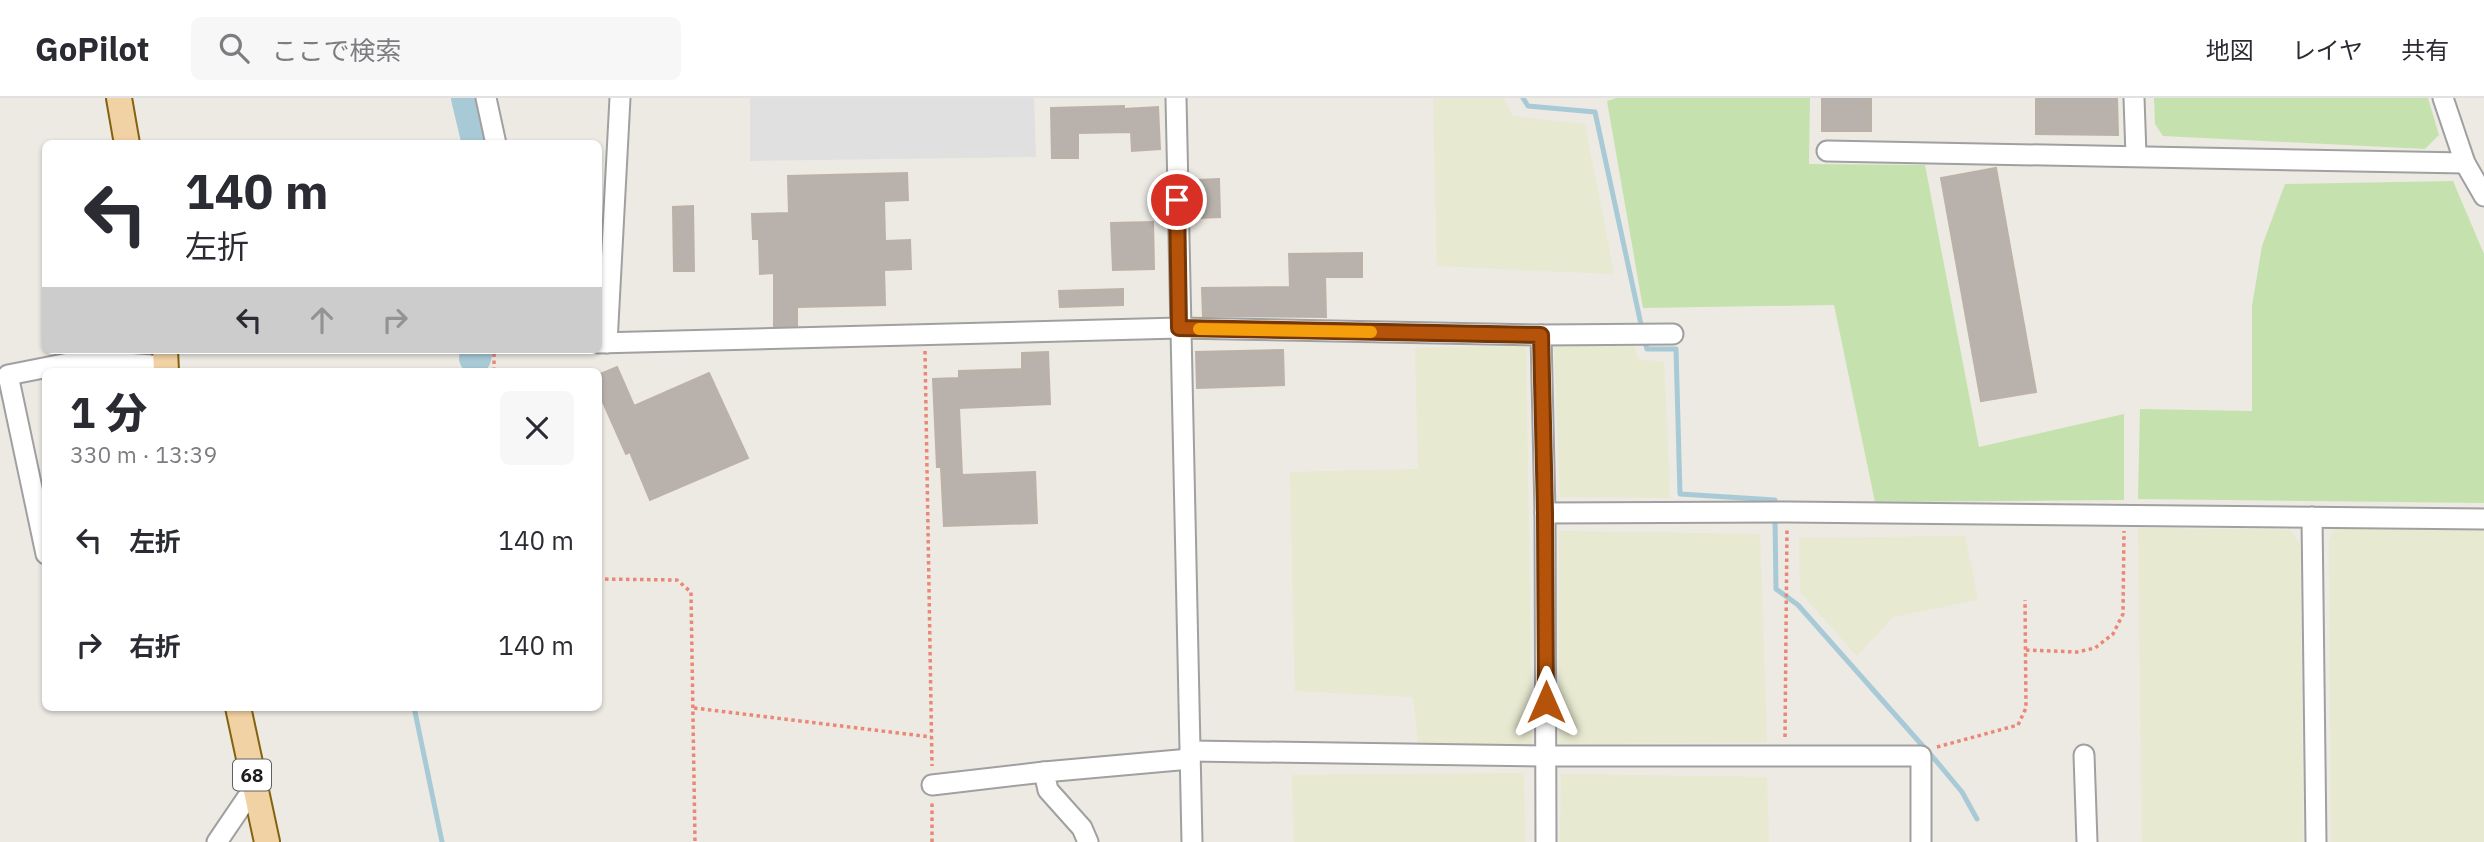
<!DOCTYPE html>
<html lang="ja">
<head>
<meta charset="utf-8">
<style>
	body { margin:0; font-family:"IBM Plex Sans","Noto Sans JP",sans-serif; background:#f7f7f7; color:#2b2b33; height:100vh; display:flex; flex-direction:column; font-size:26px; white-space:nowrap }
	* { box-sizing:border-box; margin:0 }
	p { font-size:23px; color:#7c7c81 }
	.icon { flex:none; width:38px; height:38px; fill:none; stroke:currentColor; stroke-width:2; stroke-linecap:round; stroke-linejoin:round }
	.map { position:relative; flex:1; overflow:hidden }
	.drawer { position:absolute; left:42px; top:270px; width:560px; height:343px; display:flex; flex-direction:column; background:#fff; border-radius:10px; box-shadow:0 2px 5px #0004 }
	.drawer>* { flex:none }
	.hud { position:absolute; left:42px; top:42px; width:560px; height:214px; border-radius:10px; box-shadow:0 2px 5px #0004; background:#fff; color:#2b2b33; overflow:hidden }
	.pin { position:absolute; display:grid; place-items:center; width:60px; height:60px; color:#fff; margin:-30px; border:4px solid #fff; border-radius:50%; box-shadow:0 2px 7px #0007 }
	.me { position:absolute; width:77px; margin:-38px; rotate:0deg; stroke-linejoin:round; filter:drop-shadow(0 0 5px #0008) }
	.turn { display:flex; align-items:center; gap:24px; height:147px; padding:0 28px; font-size:32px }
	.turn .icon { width:91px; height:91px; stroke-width:2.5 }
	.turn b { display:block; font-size:49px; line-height:60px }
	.lanes { display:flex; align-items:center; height:66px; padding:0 28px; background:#0003; justify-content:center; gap:35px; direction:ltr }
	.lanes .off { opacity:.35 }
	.round { display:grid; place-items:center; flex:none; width:74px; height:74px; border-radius:10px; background:#f7f7f7 }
	.overview { display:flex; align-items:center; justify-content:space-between; height:119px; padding:0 28px }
	h1 { font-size:42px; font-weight:800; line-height:52px }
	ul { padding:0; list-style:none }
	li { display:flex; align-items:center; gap:21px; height:105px; padding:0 28px }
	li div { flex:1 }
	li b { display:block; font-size:26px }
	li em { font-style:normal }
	header { display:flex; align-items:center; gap:42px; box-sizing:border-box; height:98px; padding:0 35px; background:#fff; border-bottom:2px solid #e1e1e2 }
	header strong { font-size:33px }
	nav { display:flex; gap:38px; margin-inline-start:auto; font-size:24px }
	.search { width:490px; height:63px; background:#f7f7f7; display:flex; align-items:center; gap:18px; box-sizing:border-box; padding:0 24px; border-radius:10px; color:#7c7c81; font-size:26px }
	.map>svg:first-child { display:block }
</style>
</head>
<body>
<header>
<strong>GoPilot</strong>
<div class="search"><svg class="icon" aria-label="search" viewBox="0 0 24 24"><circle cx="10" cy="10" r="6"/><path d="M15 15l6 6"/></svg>ここで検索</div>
<nav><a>地図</a><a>レイヤ</a><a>共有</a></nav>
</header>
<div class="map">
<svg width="2484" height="744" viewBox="0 0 2484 744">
	<rect width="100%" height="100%" fill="#eceae3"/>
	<!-- farmland -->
	<g fill="#e7e9d0">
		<path d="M1433 0H1503L1513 18 1585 26 1614 176 1437 168Z"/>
		<path d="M1634 246 1638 261 1664 264 1670 400 1560 399 1554 247Z"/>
		<path d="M1526 248 1532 646H1418L1413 599 1295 593 1290 374 1418 371 1415 250Z"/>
		<path d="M2138 430 2290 432 2300 446 2303 744H2142Z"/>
		<path d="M2334 431H2484V744H2331L2329 443Z"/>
		<path d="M1559 433 1760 436 1767 644 1559 646Z"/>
		<path d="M1965 438 1978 502 1893 519 1857 558 1800 494 1799 440Z"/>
		<path d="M1524 675 1525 744H1294L1292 677Z"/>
		<path d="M1561 676 1767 679 1769 744H1560Z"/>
	</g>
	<!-- grass -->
	<g fill="#c5e2ae">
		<path d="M1616 0H1810L1809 66 1925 67 1979 349 2124 316V402L1875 404 1834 207 1643 210 1607 3Z"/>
		<path d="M2154 0H2428L2439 37 2425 51 2163 38 2155 26Z"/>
		<path d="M2453 83 2484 156V405L2138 401 2140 311 2252 313V208L2262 148 2285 86Z"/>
	</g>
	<!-- parking -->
	<path fill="#e0e0e0" d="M750 0H1034L1036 59 750 63Z"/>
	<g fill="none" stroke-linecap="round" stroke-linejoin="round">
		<!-- stream -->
		<g stroke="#a8cad6" stroke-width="5">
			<path d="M1523 0 1528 8 1595 14 1642 231"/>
			<path d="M1644 241 1647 251H1676L1680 396 1775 402V410"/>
			<path d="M475 273V260"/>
			<path d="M1775 420 1776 491 1798 507 1937 664 1962 694 1977 721"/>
			<path d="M414 609 442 744"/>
		</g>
		<!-- river -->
		<g stroke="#a8cad6" stroke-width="32">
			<path d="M467 0 478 46"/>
			<path d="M475 260 477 252"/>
		</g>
	</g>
	<!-- building -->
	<g fill="#b9b2ac" stroke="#bcb1a7" stroke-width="2">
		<rect x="1822" y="0" width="49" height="33"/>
		<path d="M2036 0H2117L2118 37 2036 36Z"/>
		<path d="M1124 8V11L1158 9 1160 51 1132 53 1131 34 1078 35V60H1052L1051 10Z"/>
		<path d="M1996 70 2036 294 1981 303 1941 80Z"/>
		<path d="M907 75 908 102 884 103 885 143 910 142 911 171 884 172 885 207 797 209V228H774V175L760 176 759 141H753L752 116 789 115 788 78Z"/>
		<path d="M1219 81 1220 119 1198 120 1197 82Z"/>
		<path d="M693 108 694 173H674L673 109Z"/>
		<path d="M1153 124 1154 171 1113 172 1111 125Z"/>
		<path d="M1362 155V179H1325L1326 219 1203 218 1202 190 1290 189 1289 156Z"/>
		<path d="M1123 191V207L1060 209 1059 193Z"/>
		<path d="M1283 252 1284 287 1197 290 1196 254Z"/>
		<path d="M1048 254 1050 306 959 310 962 377 1035 374 1037 425 944 428 941 369H937L933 281 959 280V273L1022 271V255Z"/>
		<path d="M617 269 634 308 709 275 748 360 650 402 630 354 626 356 598 293V277Z"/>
	</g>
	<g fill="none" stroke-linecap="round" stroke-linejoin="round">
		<!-- minor casing -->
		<g stroke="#a0a0a0" stroke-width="23">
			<g id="minor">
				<path d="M486 0 496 46"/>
				<path d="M1176 0 1192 744"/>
				<path d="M2134 0 2136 57"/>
				<path d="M2443 0 2465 65 2484 98"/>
				<path d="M1827 53 2465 65"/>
				<path d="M1541 237 1673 236"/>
				<path d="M598 245 1179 230 1541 237 1545 415 1546 744"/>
				<path d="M607 245 620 0"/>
				<path d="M1545 415 1787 414 2484 421"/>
				<path d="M2312 419 2316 744"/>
				<path d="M46 456 8 277 84 262 165 268"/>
				<path d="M1190 653 1546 658H1921V744"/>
				<path d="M2084 657 2087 744"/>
				<path d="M932 687 1044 674"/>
				<path d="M217 744 255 688"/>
				<path d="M1088 744 1082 730 1048 692 1044 674 1190 661"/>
			</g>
		</g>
		<!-- major casing -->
		<g stroke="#846210" stroke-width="28">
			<g id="major">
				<path d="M119 0 127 46"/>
				<path d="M165 252 166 273"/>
				<path d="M238 609 267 744"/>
			</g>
		</g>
		<!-- path -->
		<g stroke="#ea8777" stroke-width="3.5" stroke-dasharray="3.5 3.5" stroke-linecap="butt">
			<path d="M925 253 932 668"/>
			<path d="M494 273V252"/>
			<path d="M598 481 677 482 691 494 695 744"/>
			<path d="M2026 552 2077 554 2095 550 2113 536 2123 516 2124 433"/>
			<path d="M694 610 931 639"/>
			<path d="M1785 639 1787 430"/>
			<path d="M1937 649 2018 627 2026 610 2025 502"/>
			<path d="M932 744V704"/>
		</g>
		<!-- minor -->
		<use href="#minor" stroke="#fff" stroke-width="19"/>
		<!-- major -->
		<use href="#major" stroke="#f1d2a4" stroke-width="24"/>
	</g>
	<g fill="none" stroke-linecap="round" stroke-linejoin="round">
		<!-- route casing -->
		<g stroke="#753606" stroke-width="18">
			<path id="route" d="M1177 102 1179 230 1541 237 1545 415 1546 604"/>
		</g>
		<!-- route -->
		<use href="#route" stroke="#b45309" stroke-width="12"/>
		<!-- slow -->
		<path stroke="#f59e0b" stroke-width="12" d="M1199 231 1371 234"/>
	</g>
	<g text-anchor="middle" stroke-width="5" stroke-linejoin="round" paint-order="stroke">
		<!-- shield labels -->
		<rect fill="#fff" stroke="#606060" stroke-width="2" x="233" y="661.5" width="38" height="31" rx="5"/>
		<g font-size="19" font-weight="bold" fill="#1c1c1c">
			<text x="252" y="684">68</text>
		</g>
	</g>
</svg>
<div class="pin" style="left:1177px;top:102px;background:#d93025"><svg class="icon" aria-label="arrive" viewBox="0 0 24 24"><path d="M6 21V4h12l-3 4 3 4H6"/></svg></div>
<svg class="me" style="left:1546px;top:604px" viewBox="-20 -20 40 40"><path d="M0-17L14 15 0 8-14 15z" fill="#b45309" stroke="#fff" stroke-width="4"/></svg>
<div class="hud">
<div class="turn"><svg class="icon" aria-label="left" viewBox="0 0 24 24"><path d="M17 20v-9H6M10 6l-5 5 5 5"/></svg><div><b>140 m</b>左折</div></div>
<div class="lanes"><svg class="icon" aria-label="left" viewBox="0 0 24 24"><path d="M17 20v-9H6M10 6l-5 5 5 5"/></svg><svg class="icon off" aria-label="ahead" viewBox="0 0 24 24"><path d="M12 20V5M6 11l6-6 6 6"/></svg><svg class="icon off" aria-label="right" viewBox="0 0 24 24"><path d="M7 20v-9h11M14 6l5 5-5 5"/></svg></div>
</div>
<section class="drawer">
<div class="overview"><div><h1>1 分</h1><p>330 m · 13:39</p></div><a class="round"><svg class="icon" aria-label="close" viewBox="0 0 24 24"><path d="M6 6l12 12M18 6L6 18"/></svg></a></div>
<ul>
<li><svg class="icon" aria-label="left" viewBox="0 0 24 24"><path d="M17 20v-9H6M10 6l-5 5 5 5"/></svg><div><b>左折</b></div><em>140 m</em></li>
<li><svg class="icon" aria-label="right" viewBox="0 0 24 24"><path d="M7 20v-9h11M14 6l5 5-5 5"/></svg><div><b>右折</b></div><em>140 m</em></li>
</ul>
</section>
</div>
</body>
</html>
